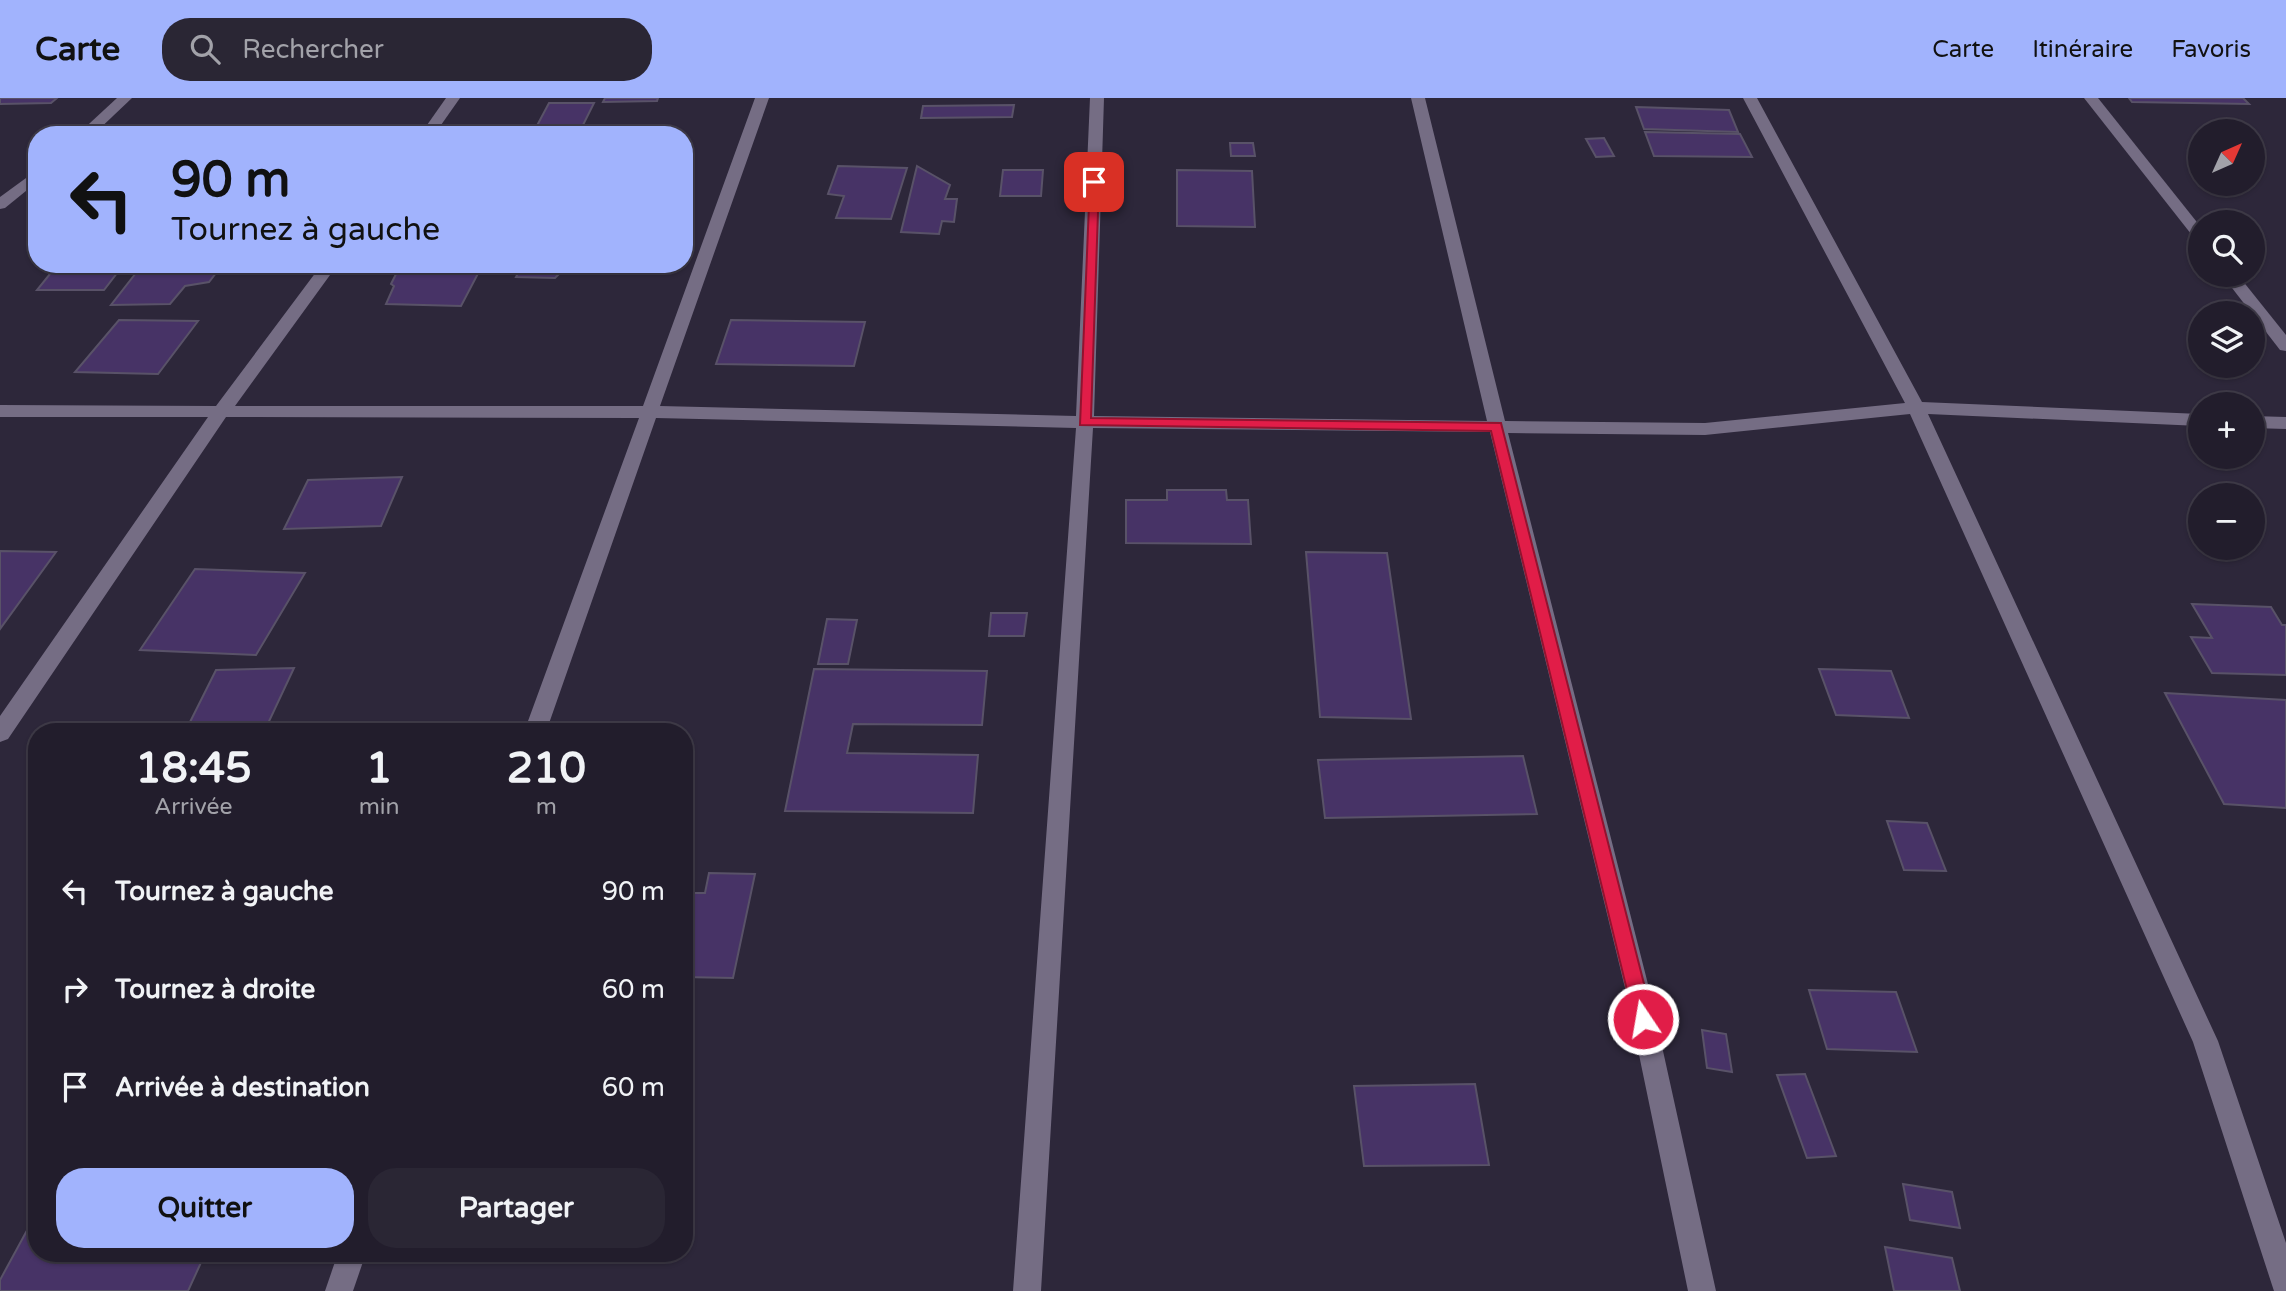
<!DOCTYPE html>
<html lang="fr">
<head>
<meta charset="utf-8">
<style>
	body { margin:0; font-family:"Varela Round",sans-serif; background:#2a2634; color:#f1f3f6; height:100vh; display:flex; flex-direction:column; font-size:26px; white-space:nowrap }
	* { box-sizing:border-box; margin:0 }
	p { font-size:23px; color:#a2a2a9 }
	.icon { flex:none; width:38px; height:38px; fill:none; stroke:currentColor; stroke-width:2; stroke-linecap:round; stroke-linejoin:round }
	.map { position:relative; flex:1; overflow:hidden }
	.drawer { position:absolute; left:28px; top:625px; width:665px; height:539px; display:flex; flex-direction:column; background:#221d2c; border-radius:28px; box-shadow:0 2px 5px #0004,0 0 0 2px #3f3b48 }
	.drawer>* { flex:none }
	.banner { position:absolute; left:28px; top:28px; width:665px; height:147px; border-radius:28px; box-shadow:0 2px 5px #0004,0 0 0 2px #3f3b48; background:#a1b3fd; color:#111; overflow:hidden }
	.needle { width:46px; rotate:45deg }
	.fabs { position:absolute; left:2188px; top:21px; display:grid; gap:14px }
	.fabs a { display:grid; place-items:center; width:77px; height:77px; border-radius:50%; background:#221d2c; box-shadow:0 2px 5px #0004,0 0 0 2px #3f3b48; font-size:35px }
	.pin { position:absolute; display:grid; place-items:center; width:60px; height:60px; color:#fff; margin:-30px; border-radius:14px; box-shadow:0 4px 10px #0006 }
	.me { position:absolute; width:77px; margin:-38px; rotate:348deg; stroke-linejoin:round; filter:drop-shadow(0 0 5px #0008) }
	.turn { display:flex; align-items:center; gap:24px; height:147px; padding:0 28px; font-size:32px }
	.turn .icon { width:91px; height:91px; stroke-width:2.5 }
	.turn b { display:block; font-size:49px; line-height:60px }
	.eta { display:flex; justify-content:space-evenly; align-items:center; height:119px; text-align:center }
	.eta b { font-size:42px; font-weight:700; line-height:49px }
	.cta { display:flex; gap:14px; margin-top:auto; padding:14px 28px }
	.cta a { flex:1; height:80px; border-radius:28px; background:#a1b3fd; color:#111; font-size:28px; font-weight:700; line-height:80px; text-align:center }
	.cta a+a { background:#2a2634; color:#f1f3f6 }
	ul { padding:0; list-style:none }
	li { display:flex; align-items:center; gap:21px; height:98px; padding:0 28px }
	li div { flex:1 }
	li b { display:block; font-size:26px }
	li em { font-style:normal }
	header { display:flex; align-items:center; gap:42px; box-sizing:border-box; height:98px; padding:0 35px; background:#a1b3fd; color:#111 }
	header strong { font-size:33px }
	nav { display:flex; gap:38px; margin-inline-start:auto; font-size:24px }
	.search { width:490px; height:63px; background:#2a2634; display:flex; align-items:center; gap:18px; box-sizing:border-box; padding:0 24px; border-radius:28px; color:#a2a2a9; font-size:26px }
	.map>svg:first-child { display:block }
</style>
</head>
<body>
<header>
<strong>Carte</strong>
<div class="search"><svg class="icon" aria-label="search" viewBox="0 0 24 24"><circle cx="10" cy="10" r="6"/><path d="M15 15l6 6"/></svg>Rechercher</div>
<nav><a>Carte</a><a>Itinéraire</a><a>Favoris</a></nav>
</header>
<div class="map">
<svg width="2286" height="1193" viewBox="0 0 2286 1193">
	<rect width="100%" height="100%" fill="#2d273a"/>
	<!-- building -->
	<g fill="#473366" stroke="#595268" stroke-width="2">
		<path d="M0 0H57L51 5 0 6Z"/>
		<path d="M605 0H658L657 3 603 4Z"/>
		<path d="M2129 0H2243L2249 6 2132 4Z"/>
		<path d="M549 5H594L578 37H532Z"/>
		<path d="M1014 7 1012 19 921 20 923 8Z"/>
		<path d="M1636 9 1729 12 1738 34 1644 31Z"/>
		<path d="M1645 34 1740 36 1752 59 1654 58Z"/>
		<path d="M1604 40 1614 58 1596 59 1586 41Z"/>
		<path d="M1230 45H1253L1255 58H1231Z"/>
		<path d="M838 68 907 70 891 121 836 120 844 98 828 96Z"/>
		<path d="M917 68 950 87 945 101H957L954 124 942 123 939 136 901 134Z"/>
		<path d="M1003 72H1043L1041 98H1000Z"/>
		<path d="M1177 72 1252 73 1255 129 1177 128Z"/>
		<path d="M58 166H124L104 192H37Z"/>
		<path d="M143 166H223L209 184 185 188 170 206 111 207Z"/>
		<path d="M401 166H483L461 208 386 206 394 188 391 186Z"/>
		<path d="M523 166H581L578 172 561 174 555 180 516 179Z"/>
		<path d="M119 222 198 223 158 276 75 274Z"/>
		<path d="M731 222 865 224 854 268 716 266Z"/>
		<path d="M402 379 381 428 284 431 308 382Z"/>
		<path d="M1167 392H1226L1227 402H1248L1251 446 1126 445V402H1167Z"/>
		<path d="M0 453 56 454 0 531Z"/>
		<path d="M1306 454 1387 455 1411 621 1320 619Z"/>
		<path d="M195 471 305 475 256 557 140 552Z"/>
		<path d="M2192 506 2271 509 2282 527H2286V577L2212 575 2191 539 2212 540Z"/>
		<path d="M991 515H1027L1024 538H989Z"/>
		<path d="M827 521 857 522 848 566H818Z"/>
		<path d="M294 570 264 634H185L216 572Z"/>
		<path d="M814 571 987 573 982 627 853 626 847 655 978 657 973 715 785 713Z"/>
		<path d="M1819 571 1891 573 1909 620 1836 617Z"/>
		<path d="M2165 595 2286 602V710L2224 706Z"/>
		<path d="M1523 658 1537 716 1325 720 1318 662Z"/>
		<path d="M1887 723 1927 725 1946 773 1904 772Z"/>
		<path d="M709 775 755 776 733 880 684 879V795H705Z"/>
		<path d="M1809 892 1896 894 1917 954 1827 951Z"/>
		<path d="M1702 932 1726 936 1732 974 1707 970Z"/>
		<path d="M1805 976 1836 1058 1807 1060 1777 977Z"/>
		<path d="M1475 986 1489 1067 1364 1068 1354 988Z"/>
		<path d="M1903 1086 1952 1094 1960 1130 1910 1122Z"/>
		<path d="M37 1114V1155H189L204 1158 188 1193H0V1182Z"/>
		<path d="M1885 1149 1952 1160 1960 1193H1894Z"/>
	</g>
	<g fill="none" stroke-linecap="round" stroke-linejoin="round">
		<!-- street -->
		<g fill="#756d84" fill-rule="evenodd">
			<path d="M117 0H132L93 37H77Z"/>
			<path d="M446 0H460L434 37H420Z"/>
			<path d="M755 0H769L660 308 1076 318 1090 0H1104L1094 318 1487 323 1411 0H1425L1505 323 1705 325 1905 305 1743 0H1757L1922 304 2200 316V328L1928 316 2218 943 2286 1145V1193H2274L2272 1187 2193 944 1910 316 1705 337 1508 335 1650 894 1716 1193H1688L1626 894 1490 334 1093 330 1041 1193H1013L1076 330 656 320 546 634H524L639 320 226 319 8 641 0 644V618L208 319H0V307L216 308 322 166H338L235 308H643Z"/>
			<path d="M2084 0H2098L2200 128V143L2195 141Z"/>
			<path d="M37 72V84L5 110 0 111V99Z"/>
			<path d="M2222 177H2238L2286 237V253L2280 252Z"/>
			<path d="M2252 318 2286 319V331L2252 330Z"/>
			<path d="M338 1155H366L353 1193H325Z"/>
		</g>
	</g>
	<!-- route -->
	<path fill="#e11d48" stroke="#92132f" stroke-width="2" d="M1090 82 1099 84 1091 320 1501 325 1653 921 1650 927 1643 930 1637 927 1634 921 1491 333 1080 327Z"/>
</svg>
<div class="fabs">
<a><svg class="needle" viewBox="-14 -14 28 28"><path d="M0-13l5 13h-10z" fill="#e53935"/><path d="M0 13l5-13h-10z" fill="#a2a2a9"/></svg></a>
<a><svg class="icon" aria-label="search" viewBox="0 0 24 24"><circle cx="10" cy="10" r="6"/><path d="M15 15l6 6"/></svg></a>
<a><svg class="icon" aria-label="layers" viewBox="0 0 24 24"><path d="M12 4l9 5-9 5-9-5zM3 14l9 5 9-5"/></svg></a>
<a>+</a>
<a>−</a>
</div>
<div class="pin" style="left:1094px;top:84px;background:#d93025"><svg class="icon" aria-label="arrive" viewBox="0 0 24 24"><path d="M6 21V4h12l-3 4 3 4H6"/></svg></div>
<svg class="me" style="left:1643px;top:921px" viewBox="-20 -20 40 40"><circle r="17" fill="#e11d48" stroke="#fff" stroke-width="3"/><path d="M0-11L8 9 0 5-8 9z" fill="#fff"/></svg>
<div class="banner">
<div class="turn"><svg class="icon" aria-label="left" viewBox="0 0 24 24"><path d="M17 20v-9H6M10 6l-5 5 5 5"/></svg><div><b>90 m</b>Tournez à gauche</div></div>
</div>
<section class="drawer">
<div class="eta">
<div><b>18:45</b><p>Arrivée</p></div>
<div><b>1</b><p>min</p></div>
<div><b>210</b><p>m</p></div>
</div>
<ul>
<li><svg class="icon" aria-label="left" viewBox="0 0 24 24"><path d="M17 20v-9H6M10 6l-5 5 5 5"/></svg><div><b>Tournez à gauche</b></div><em>90 m</em></li>
<li><svg class="icon" aria-label="right" viewBox="0 0 24 24"><path d="M7 20v-9h11M14 6l5 5-5 5"/></svg><div><b>Tournez à droite</b></div><em>60 m</em></li>
<li><svg class="icon" aria-label="arrive" viewBox="0 0 24 24"><path d="M6 21V4h12l-3 4 3 4H6"/></svg><div><b>Arrivée à destination</b></div><em>60 m</em></li>
</ul>
<div class="cta"><a>Quitter</a><a>Partager</a></div>
</section>
</div>
</body>
</html>
